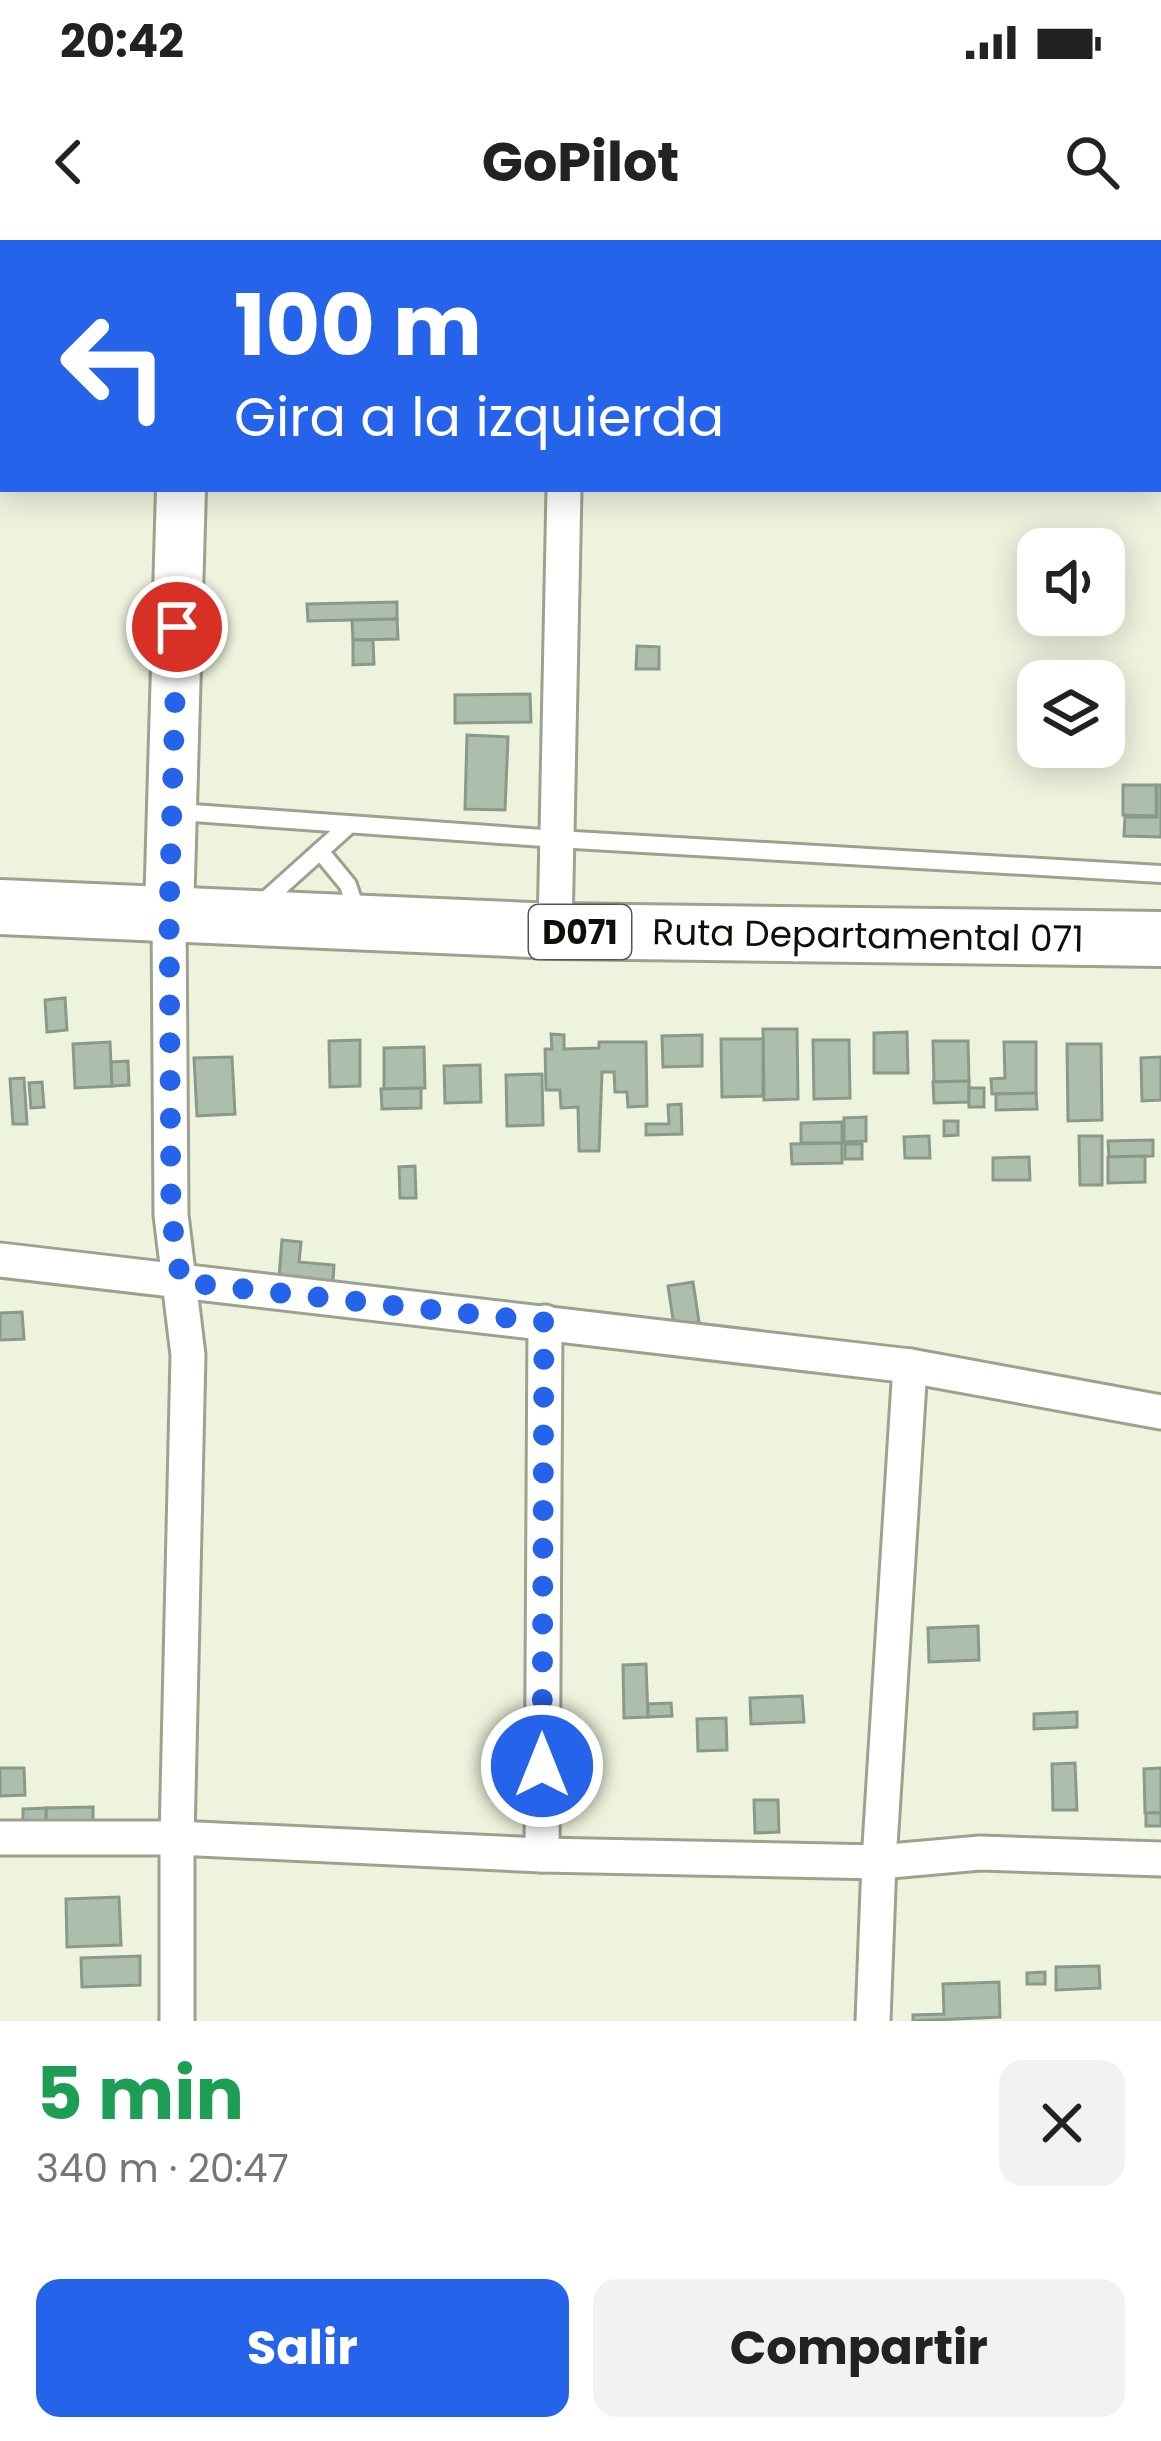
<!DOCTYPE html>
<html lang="es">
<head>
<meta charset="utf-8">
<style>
	body { margin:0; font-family:Poppins,sans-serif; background:#f2f2f2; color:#222; height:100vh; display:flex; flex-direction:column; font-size:45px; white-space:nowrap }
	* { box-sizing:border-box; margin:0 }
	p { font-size:39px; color:#767676 }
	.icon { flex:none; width:66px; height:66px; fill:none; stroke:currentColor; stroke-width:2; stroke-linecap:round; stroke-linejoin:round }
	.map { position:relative; height:1781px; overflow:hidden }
	.panel { display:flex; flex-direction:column; background:#fff; flex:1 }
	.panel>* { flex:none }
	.top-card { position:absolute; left:0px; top:0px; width:1161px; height:252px; box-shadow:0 6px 30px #0003; background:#2563eb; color:#fff; overflow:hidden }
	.fabs { position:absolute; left:1017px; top:288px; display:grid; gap:24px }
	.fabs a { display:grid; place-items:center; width:108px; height:108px; border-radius:24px; background:#fff; box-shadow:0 6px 30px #0003; font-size:60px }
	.pin { position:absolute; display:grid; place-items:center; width:102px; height:102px; color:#fff; margin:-51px; border:6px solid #fff; border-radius:50%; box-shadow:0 3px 12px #0007 }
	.me { position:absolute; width:132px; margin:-66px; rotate:0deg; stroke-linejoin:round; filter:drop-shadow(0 0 9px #0008) }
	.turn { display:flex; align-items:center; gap:42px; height:252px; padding:0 36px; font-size:54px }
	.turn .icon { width:156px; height:156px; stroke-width:2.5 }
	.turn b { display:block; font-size:84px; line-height:102px }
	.round { display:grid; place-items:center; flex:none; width:126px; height:126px; border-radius:24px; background:#f2f2f2 }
	.headline { display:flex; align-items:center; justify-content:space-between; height:204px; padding:0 36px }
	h1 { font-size:72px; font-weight:700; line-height:90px; color:#1e9e55 }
	.action { display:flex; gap:24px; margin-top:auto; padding:24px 36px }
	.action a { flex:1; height:138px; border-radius:24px; background:#2563eb; color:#fff; font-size:48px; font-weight:700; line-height:138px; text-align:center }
	.action a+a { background:#f2f2f2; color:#222 }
	.status { display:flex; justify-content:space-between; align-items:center; height:84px; padding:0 60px; background:#fff; direction:ltr }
	.status svg { height:33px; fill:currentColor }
	header { display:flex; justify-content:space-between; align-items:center; height:156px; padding:0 36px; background:#fff; font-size:54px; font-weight:700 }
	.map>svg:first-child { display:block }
</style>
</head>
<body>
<div class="status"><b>20:42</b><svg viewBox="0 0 49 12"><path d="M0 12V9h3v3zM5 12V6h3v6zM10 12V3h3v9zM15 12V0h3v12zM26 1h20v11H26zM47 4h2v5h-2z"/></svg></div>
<header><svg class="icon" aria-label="back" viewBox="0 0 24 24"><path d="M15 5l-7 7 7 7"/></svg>GoPilot<svg class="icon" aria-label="search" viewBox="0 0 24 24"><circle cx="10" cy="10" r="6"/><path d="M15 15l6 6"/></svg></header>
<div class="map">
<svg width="1161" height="1781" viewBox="0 0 1161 1781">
	<rect width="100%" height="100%" fill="#edf3dd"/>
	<!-- building -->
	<g fill="#aebead" stroke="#8a9a8a" stroke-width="3">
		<path d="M397 362V379L308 381 307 364Z"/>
		<path d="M397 379 398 399 353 400 352 380Z"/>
		<path d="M353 400H373L374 424 353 425Z"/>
		<path d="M637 406 659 407V429H636Z"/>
		<path d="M530 454 531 482 455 483V455Z"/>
		<path d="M467 495 508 497 505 570 465 569Z"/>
		<path d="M1123 545H1156V576L1123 575Z"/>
		<path d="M1157 545H1161V597L1124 596 1125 577H1157Z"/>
		<path d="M65 758 67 790 47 792 45 760Z"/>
		<path d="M763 789H797L798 859 764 860Z"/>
		<path d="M907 792 908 833H874V793Z"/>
		<path d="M551 794 564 795V809L599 808V802H646L647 866 628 867 627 852H615L614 832H602L599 911H579L578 867 561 868 560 850H546L545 809H552Z"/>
		<path d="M702 795V826L663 827 662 796Z"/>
		<path d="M721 799H763V856L722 857Z"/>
		<path d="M360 800V846L330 847 329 801Z"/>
		<path d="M813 800H849L850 858 814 859Z"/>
		<path d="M933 801H968L969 841 934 842Z"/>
		<path d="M110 802 112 846 75 848 73 804Z"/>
		<path d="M1004 802H1036V853L992 854 991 839 1005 838Z"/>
		<path d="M1067 804H1101L1102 880 1068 881Z"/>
		<path d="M424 807 425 848 384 849V808Z"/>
		<path d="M232 817 235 874 197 876 194 818Z"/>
		<path d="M1161 817V860L1142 861 1141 818Z"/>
		<path d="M128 821 129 845 112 846 111 822Z"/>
		<path d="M480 825 481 862 445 863 444 826Z"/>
		<path d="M542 834 543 885 507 886 506 835Z"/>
		<path d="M24 838 27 884H13L10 839Z"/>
		<path d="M969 841V862L934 863 933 842Z"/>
		<path d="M42 842 44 867 31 868 29 843Z"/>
		<path d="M421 848V868L382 869 381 849Z"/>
		<rect x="969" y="848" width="15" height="19"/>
		<path d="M1036 853 1037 869 996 870V854Z"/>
		<path d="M681 864 682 894 646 895V884H669L668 865Z"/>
		<path d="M866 877V901L844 902V878Z"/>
		<path d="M944 881H958V895L944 896Z"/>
		<path d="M842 882V903H801V883Z"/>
		<path d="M929 896 930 918H905L904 897Z"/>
		<path d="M1079 896H1102V945H1080Z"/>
		<path d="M1153 900V916L1109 917 1108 901Z"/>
		<path d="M842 903V923L792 924 791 904Z"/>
		<rect x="845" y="904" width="17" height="15"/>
		<path d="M1145 916V942L1108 943V917Z"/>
		<path d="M1029 917 1030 940H993V918Z"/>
		<path d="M415 926 416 958H400L399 927Z"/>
		<path d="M282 1000 301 1002 299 1022 334 1025 332 1055 278 1050Z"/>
		<path d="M693 1042 699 1082 674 1086 668 1046Z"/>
		<path d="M22 1072 24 1099 0 1100V1073Z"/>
		<path d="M978 1386 979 1420 929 1422 928 1388Z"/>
		<path d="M646 1424 648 1477 624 1478 623 1425Z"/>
		<path d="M802 1456 804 1482 751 1484 750 1458Z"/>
		<path d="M671 1463 672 1476 648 1477V1464Z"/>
		<path d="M1077 1472V1487L1034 1489V1474Z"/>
		<path d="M726 1478 727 1510 698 1511 697 1479Z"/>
		<path d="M1075 1523 1077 1570H1053L1052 1524Z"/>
		<path d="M0 1528H24L25 1555 0 1556Z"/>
		<path d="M1161 1528V1573H1145L1144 1529Z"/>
		<path d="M754 1560H778L779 1592 755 1593Z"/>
		<path d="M93 1567V1581L46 1582V1568Z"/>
		<path d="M46 1568V1586L23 1587V1569Z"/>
		<rect x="1146" y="1573" width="15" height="13"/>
		<path d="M119 1657 121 1705 67 1707 66 1659Z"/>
		<path d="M140 1716V1745L82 1747 81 1718Z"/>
		<path d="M1099 1726 1100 1748 1056 1750V1727Z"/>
		<path d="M1045 1732V1744H1027V1733Z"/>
		<path d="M999 1742 1000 1777 913 1781V1775L944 1774 943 1744Z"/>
	</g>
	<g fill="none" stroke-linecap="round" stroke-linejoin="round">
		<!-- lane casing -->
		<g stroke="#9da28e" stroke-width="22">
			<g id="lane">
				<path d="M179 572 557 599 1161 634"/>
				<path d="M320 611 348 645 358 676"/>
				<path d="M261 664 349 585"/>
			</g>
		</g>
		<!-- street casing -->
		<g stroke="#9da28e" stroke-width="39">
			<g id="street">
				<path d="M576 3V0"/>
				<path d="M1158 231H1161"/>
				<path d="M169 673 171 975 188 1115 177 1598V1781"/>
				<path d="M555 691 564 249"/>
				<path d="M0 1020 910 1126 1161 1172"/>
				<path d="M0 1598H177L542 1615 879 1622 980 1613 1161 1619"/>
				<path d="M542 1615 545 1082"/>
				<path d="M873 1781 879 1622 910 1126"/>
			</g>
		</g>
		<!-- secondary casing -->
		<g stroke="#9da28e" stroke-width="54">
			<g id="secondary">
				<path d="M188 3V0"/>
				<path d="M169 673 181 249"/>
			</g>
		</g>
		<!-- primary casing -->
		<g stroke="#9da28e" stroke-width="60">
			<path id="primary" d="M0 667 555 691 1161 699"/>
		</g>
		<!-- lane -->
		<use href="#lane" stroke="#fff" stroke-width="16"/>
		<!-- street -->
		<use href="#street" stroke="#fff" stroke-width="33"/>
		<!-- secondary -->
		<use href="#secondary" stroke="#fff" stroke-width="48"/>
		<!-- primary -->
		<use href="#primary" stroke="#fff" stroke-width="54"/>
	</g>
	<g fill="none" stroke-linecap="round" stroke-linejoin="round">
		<!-- route -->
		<path stroke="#2563eb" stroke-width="21" stroke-dasharray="0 37.8" d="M177 387 169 674 171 975 181 1042 544 1082 542 1526"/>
	</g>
	<g text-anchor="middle" stroke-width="10" stroke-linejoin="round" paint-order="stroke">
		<!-- shield labels -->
		<rect fill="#fff" stroke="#565752" stroke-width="3" x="529" y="665" width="102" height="54" rx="9"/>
		<g font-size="33" font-weight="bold" fill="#0e0f08">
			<text x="580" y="704">D071</text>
		</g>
		<!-- street labels -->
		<g font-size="36" fill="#0e0f08" stroke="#fff">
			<text transform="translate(868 695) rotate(1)" y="13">Ruta Departamental 071</text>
		</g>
	</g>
</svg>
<div class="fabs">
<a><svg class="icon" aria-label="sound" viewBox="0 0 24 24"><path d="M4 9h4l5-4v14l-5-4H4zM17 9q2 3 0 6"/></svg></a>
<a><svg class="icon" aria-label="layers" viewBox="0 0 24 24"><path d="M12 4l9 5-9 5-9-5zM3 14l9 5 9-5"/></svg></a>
</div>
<div class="pin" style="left:177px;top:387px;background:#d93025"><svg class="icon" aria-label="arrive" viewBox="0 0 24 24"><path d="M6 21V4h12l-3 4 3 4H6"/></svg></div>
<svg class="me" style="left:542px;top:1526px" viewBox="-20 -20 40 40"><circle r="17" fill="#2563eb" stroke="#fff" stroke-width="3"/><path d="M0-11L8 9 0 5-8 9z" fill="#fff"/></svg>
<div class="top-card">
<div class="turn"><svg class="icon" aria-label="left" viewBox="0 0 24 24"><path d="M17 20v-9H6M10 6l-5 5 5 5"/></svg><div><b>100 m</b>Gira a la izquierda</div></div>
</div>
</div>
<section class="panel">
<div class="headline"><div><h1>5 min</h1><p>340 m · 20:47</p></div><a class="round"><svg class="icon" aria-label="close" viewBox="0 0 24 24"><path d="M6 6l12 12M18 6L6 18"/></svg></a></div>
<div class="action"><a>Salir</a><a>Compartir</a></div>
</section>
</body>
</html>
